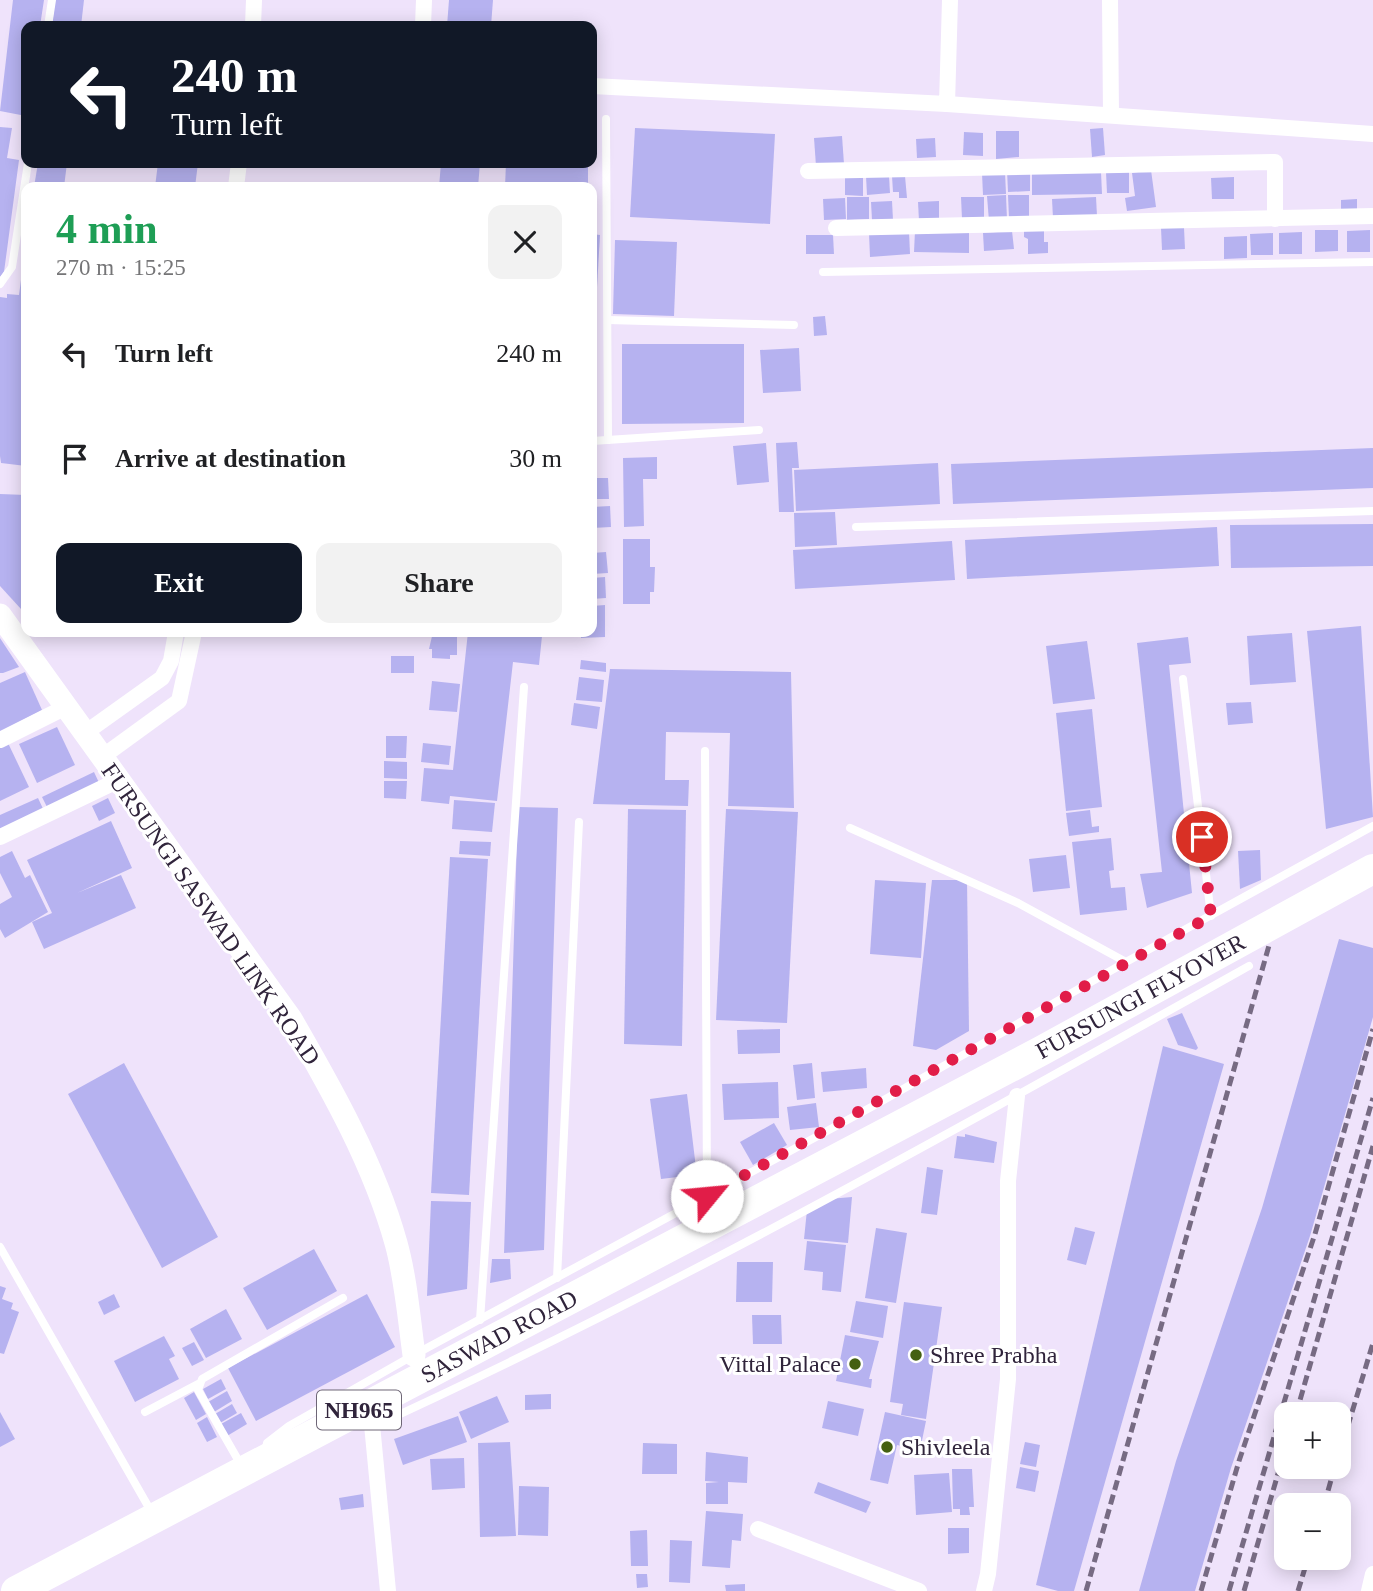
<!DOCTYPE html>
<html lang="en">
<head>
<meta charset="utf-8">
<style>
	body { margin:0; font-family:"Times New Roman",serif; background:#f2f2f2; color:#202124; height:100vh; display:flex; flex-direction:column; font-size:26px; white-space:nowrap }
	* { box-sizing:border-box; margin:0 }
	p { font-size:23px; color:#757577 }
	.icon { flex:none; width:38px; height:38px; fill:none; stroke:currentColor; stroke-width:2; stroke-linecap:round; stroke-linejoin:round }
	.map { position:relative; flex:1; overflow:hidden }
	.panel { position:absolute; left:21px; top:182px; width:576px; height:455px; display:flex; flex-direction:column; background:#fff; border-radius:14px; box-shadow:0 4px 18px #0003 }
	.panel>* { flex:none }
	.hud { position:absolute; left:21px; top:21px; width:576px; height:147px; border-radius:14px; box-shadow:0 4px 18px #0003; background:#111827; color:#fff; overflow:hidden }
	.controls { position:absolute; left:1274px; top:1402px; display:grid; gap:14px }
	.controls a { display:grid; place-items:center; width:77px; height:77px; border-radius:14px; background:#fff; box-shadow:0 4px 18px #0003; font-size:35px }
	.pin { position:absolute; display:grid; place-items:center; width:60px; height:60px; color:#fff; margin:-30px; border:4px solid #fff; border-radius:50%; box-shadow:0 2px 7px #0007 }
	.me { position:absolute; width:77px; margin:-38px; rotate:62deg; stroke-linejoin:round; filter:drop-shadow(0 0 5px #0008) }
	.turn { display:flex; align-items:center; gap:24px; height:147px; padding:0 35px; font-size:32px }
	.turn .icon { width:91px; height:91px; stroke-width:2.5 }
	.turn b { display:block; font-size:49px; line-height:60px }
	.round { display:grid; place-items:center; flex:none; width:74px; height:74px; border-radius:14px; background:#f2f2f2 }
	.headline { display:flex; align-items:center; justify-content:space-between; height:119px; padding:0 35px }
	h1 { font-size:42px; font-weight:800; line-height:52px; color:#1e9e55 }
	.cta { display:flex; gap:14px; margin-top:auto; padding:14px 35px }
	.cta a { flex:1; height:80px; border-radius:14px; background:#111827; color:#fff; font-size:28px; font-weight:800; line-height:80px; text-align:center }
	.cta a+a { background:#f2f2f2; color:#202124 }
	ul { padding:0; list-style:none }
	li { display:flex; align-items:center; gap:21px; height:105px; padding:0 35px }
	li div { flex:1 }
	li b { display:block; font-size:26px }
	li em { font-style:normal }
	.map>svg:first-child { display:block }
</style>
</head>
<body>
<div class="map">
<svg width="1373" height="1591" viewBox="0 0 1373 1591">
	<rect width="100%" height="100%" fill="#efe3fb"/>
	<!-- building -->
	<g fill="#b6b2f0">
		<path d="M13 0H44L40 26H26V116L0 111Z"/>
		<path d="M55 0H84L81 26H52Z"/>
		<path d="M449 0H493L491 26H447Z"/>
		<path d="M0 127 12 128 7 158 19 160 4 272 0 277Z"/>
		<path d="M635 128 775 134 770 224 630 217Z"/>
		<path d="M1103 128 1105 155 1092 157 1090 129Z"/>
		<path d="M996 131H1019V157L996 159Z"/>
		<path d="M964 132 983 133V156L963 155Z"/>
		<path d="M842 136 844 164 816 166 814 138Z"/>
		<path d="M935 138 936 157 917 158 916 139Z"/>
		<path d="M38 163H67L64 187H34Z"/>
		<path d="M158 163H198L195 187H155Z"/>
		<path d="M441 163H480L478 187 456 184V187H439Z"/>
		<path d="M506 163H588V187H505Z"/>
		<path d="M1007 170H1030V191L1008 192Z"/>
		<path d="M1151 170 1156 207 1127 211 1125 198 1135 196 1132 173Z"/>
		<path d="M1129 171V193H1107L1106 172Z"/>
		<path d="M1005 172 1006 194 983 195 982 173Z"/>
		<path d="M1101 172 1102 194 1032 195V173Z"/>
		<path d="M845 176H863V196L845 195Z"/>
		<path d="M866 176H889L890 193 867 195Z"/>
		<path d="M892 176H905L907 198H899V192H893Z"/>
		<path d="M1234 177V199H1212L1211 178Z"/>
		<path d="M1006 195 1007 220 989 221 987 196Z"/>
		<path d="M1008 195H1029V218H1009Z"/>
		<path d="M847 197H869V219L847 220Z"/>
		<path d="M961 197H984V219H962Z"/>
		<path d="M1096 197 1097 216 1053 218 1052 199Z"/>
		<path d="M845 198 846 219 824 220 823 199Z"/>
		<path d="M1357 199V213H1341V200Z"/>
		<path d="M892 201 893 220H872L871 202Z"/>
		<path d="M939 201V220L919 221 918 202Z"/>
		<path d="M1161 228H1184L1185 249 1162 250Z"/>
		<path d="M1315 230H1338V251L1315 252Z"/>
		<path d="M1370 230V252H1347V231Z"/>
		<path d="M909 231 910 254 870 257 869 233Z"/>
		<path d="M915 231 969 233V253L914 252Z"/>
		<path d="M1012 231 1014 249 984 251 983 233Z"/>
		<path d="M1024 231H1044V242H1048V253L1028 254V239L1024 237Z"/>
		<path d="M1302 232V254H1279V233Z"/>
		<path d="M1273 233V255H1251L1250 234Z"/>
		<path d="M592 234 600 235 594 340H592Z"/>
		<path d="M806 235H833L834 254H806Z"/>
		<path d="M1247 236V258L1224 259V237Z"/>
		<path d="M615 240 677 242 674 316 613 314Z"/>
		<path d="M21 280H26V466L1 463 0 456V297L7 298V294L19 295Z"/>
		<path d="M825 316 827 335 814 336 813 317Z"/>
		<path d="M622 344H744V423L622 424Z"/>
		<path d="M799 348 801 391 763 393 760 350Z"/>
		<path d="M797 442 799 468H792L794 512H779L776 443Z"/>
		<path d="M766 443 769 482 737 485 733 446Z"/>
		<path d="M1373 448V488L953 504 951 464Z"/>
		<path d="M657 457V479H643L644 526 624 527 623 458Z"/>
		<path d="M938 463 940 504 796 511 794 470Z"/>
		<path d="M592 478H608L609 499H592Z"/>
		<path d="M0 494 26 495 21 609 0 586Z"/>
		<path d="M610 506 611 527 592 528V507Z"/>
		<path d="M835 512 837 545 795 547 794 513Z"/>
		<path d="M1373 524V566L1231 568 1230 525Z"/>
		<path d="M1217 527 1219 566 967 579 965 540Z"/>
		<path d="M623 539H650V567H655L654 592H650V604H623Z"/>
		<path d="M952 541 955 580 795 589 793 550Z"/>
		<path d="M606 552 608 573 592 574V553Z"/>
		<path d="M605 577 606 598 592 599V578Z"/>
		<path d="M605 605V637L581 638V632H592V606Z"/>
		<path d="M1361 626 1373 817 1326 829 1307 631Z"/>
		<path d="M433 632H457V655H450V659L432 658V649H429Z"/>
		<path d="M468 632 542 636 539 665 513 662 497 801 450 796 449 804 421 801 424 768 453 770Z"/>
		<path d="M1292 633 1296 682 1250 685 1247 636Z"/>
		<path d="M1188 637 1191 663 1169 665 1192 893 1147 908 1140 874 1162 872 1137 643Z"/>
		<path d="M0 638 19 667 3 673H0Z"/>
		<path d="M1087 641 1095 699 1053 704 1046 646Z"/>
		<rect x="391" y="656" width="23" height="17"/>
		<path d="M581 660 606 663V672L580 669Z"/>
		<path d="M610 669 791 672 794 808 728 806 730 733 666 732 665 780H689L688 806 593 804Z"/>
		<path d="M25 672 42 710 0 732V683Z"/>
		<path d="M579 677 604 680 602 702 576 700Z"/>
		<path d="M432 681 460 684 457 712 429 710Z"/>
		<path d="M1251 702 1253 723 1228 725 1226 703Z"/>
		<path d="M574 703 600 707 597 729 571 725Z"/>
		<path d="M1092 709 1102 807 1066 811 1056 713Z"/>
		<path d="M57 727 75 765 37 783 19 744Z"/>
		<path d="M386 736H407L406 758H386Z"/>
		<path d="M8 743 29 787 0 801V747Z"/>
		<path d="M423 743 451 746 449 765 421 762Z"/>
		<path d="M384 761 407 762V779L384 778Z"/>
		<path d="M94 772 101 787 49 811 42 797Z"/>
		<path d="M384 781H407L406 799 384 798Z"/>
		<path d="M38 798 45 813 0 831V815Z"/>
		<path d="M108 798 115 813 99 821 92 806Z"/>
		<path d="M454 800 495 803 492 832 452 829Z"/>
		<path d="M518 807 558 808 544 1250 504 1253Z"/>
		<path d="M628 809 686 810 682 1046 624 1044Z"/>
		<path d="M726 809 798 812 787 1023 716 1020Z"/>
		<path d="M1090 810 1092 827 1099 826V832L1069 836 1066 813Z"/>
		<path d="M111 821 132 868 77 893 121 875 136 908 44 949 32 922 52 913 27 860Z"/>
		<path d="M1111 838 1114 870 1109 871 1111 888 1125 887 1127 910 1080 915 1072 842Z"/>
		<path d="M460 841 491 842 490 856 459 854Z"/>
		<path d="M1260 850 1261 880 1240 889 1238 851Z"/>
		<path d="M12 851 25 878 30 875 48 912 5 938 0 929V904L12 897 0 873V857Z"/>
		<path d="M1066 855 1070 888 1033 892 1029 859Z"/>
		<path d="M450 857 488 859 469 1195 431 1193Z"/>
		<path d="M875 880 926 883 921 958 870 954Z"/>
		<path d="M932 880H967L969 1031 936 1050 913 1046Z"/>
		<path d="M1339 939 1373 948V1017L1310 1236 1231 1468 1195 1591H1139L1176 1461 1262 1208Z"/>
		<path d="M1182 1013 1198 1048 1196 1050 1178 1045 1167 1019Z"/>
		<path d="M780 1029V1053L738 1054 737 1030Z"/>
		<path d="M1163 1046 1224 1064 1074 1591H1058L1036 1585Z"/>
		<path d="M124 1063 218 1237 162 1268 68 1094Z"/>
		<path d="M812 1063 815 1098 797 1100 793 1065Z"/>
		<path d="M866 1068 867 1088 823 1092 821 1072Z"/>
		<path d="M778 1082 779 1118 724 1120 722 1084Z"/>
		<path d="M687 1094 696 1168 685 1170 686 1176 661 1179 650 1099Z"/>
		<path d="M816 1103 819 1127 790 1130 787 1107Z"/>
		<path d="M774 1123 787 1145 753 1165 740 1142Z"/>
		<path d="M965 1134 997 1142 994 1163 954 1158 957 1136 965 1137Z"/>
		<path d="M927 1167 943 1170 937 1215 921 1213Z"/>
		<path d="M852 1197 848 1243 804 1239 807 1210 829 1199Z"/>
		<path d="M431 1201 471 1202 467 1289 427 1296Z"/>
		<path d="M1075 1227 1095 1232 1086 1265 1067 1260Z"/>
		<path d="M876 1228 907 1233 896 1303 865 1298Z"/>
		<path d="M807 1241 846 1245 841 1292 822 1290 823 1272 804 1270Z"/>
		<path d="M314 1249 337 1291 267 1330 243 1288Z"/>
		<path d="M492 1259H510L511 1279 490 1283Z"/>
		<path d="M737 1262H773L772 1302H736Z"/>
		<path d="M0 1286 6 1288 2 1299 13 1303 11 1309 19 1312 4 1354 0 1353Z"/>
		<path d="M114 1294 120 1307 104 1315 98 1302Z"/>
		<path d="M367 1294 395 1347 256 1421 228 1368Z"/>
		<path d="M856 1301 888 1306 883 1338 850 1332Z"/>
		<path d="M904 1302 942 1307 926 1419 901 1415 903 1404 890 1402Z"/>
		<path d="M226 1309 242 1339 206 1358 190 1329Z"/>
		<path d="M752 1315H781L782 1344H753Z"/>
		<path d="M845 1335 879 1341 869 1379H872L871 1388 836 1381Z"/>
		<path d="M164 1336 175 1356 169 1359 179 1379 135 1402 114 1361Z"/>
		<path d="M194 1342 204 1360 192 1366 182 1348Z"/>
		<path d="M221 1379 226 1389 208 1399 203 1389Z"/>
		<path d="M227 1391 232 1401 214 1412 208 1402Z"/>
		<path d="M194 1392 206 1414 196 1420 184 1398Z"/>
		<path d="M551 1394V1409L525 1410V1395Z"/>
		<path d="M497 1396 509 1422 471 1439 459 1412Z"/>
		<path d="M828 1401 864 1409 858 1436 822 1428Z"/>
		<path d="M232 1404 237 1413 220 1423 215 1414Z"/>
		<path d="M0 1412 15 1439 0 1447Z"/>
		<path d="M885 1412 926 1421 920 1450 897 1445 888 1484 870 1480Z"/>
		<path d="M241 1413 247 1424 227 1436 221 1424Z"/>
		<path d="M458 1416 467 1442 403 1465 394 1439Z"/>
		<path d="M207 1417 217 1437 207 1442 197 1423Z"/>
		<path d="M510 1442 516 1536 480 1537 478 1443Z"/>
		<path d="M1025 1442 1040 1445 1036 1467 1020 1464Z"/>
		<path d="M643 1443 677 1444V1474H642Z"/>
		<path d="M706 1452 748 1457 747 1483 728 1482V1504H706V1483L719 1482 705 1481Z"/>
		<path d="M464 1458 465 1488 432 1490 430 1459Z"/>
		<path d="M1020 1467 1039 1471 1035 1492 1016 1488Z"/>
		<path d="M952 1469H972L974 1507H969L970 1515H960V1509H953Z"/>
		<path d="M949 1473 952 1512 916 1515 914 1475Z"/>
		<path d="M818 1482 871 1502 866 1513 814 1493Z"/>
		<path d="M519 1486 549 1487 548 1536 518 1535Z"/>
		<path d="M363 1494 364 1507 341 1510 339 1498Z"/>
		<path d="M706 1511 743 1514 741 1541 732 1540 730 1568 702 1566Z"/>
		<path d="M948 1528H969V1553L948 1554Z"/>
		<path d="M647 1530 648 1566H631L630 1531Z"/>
		<path d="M670 1540 692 1541 690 1583 669 1582Z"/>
		<path d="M636 1574H647L648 1587 637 1588Z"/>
		<path d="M745 1584V1591H726L725 1585Z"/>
	</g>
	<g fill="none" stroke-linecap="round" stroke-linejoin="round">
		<!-- lane -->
		<g stroke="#fff" stroke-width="8">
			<path d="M48 26 52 0"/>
			<path d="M606 119 608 440"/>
			<path d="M823 272 1373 262"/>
			<path d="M0 284 12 267 28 163"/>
			<path d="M608 320 794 325"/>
			<path d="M592 441 759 430"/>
			<path d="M856 527 1373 511"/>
			<path d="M1183 679 1211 916"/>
			<path d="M705 751 707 1196"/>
			<path d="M850 828 1018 903 1126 962 1373 826"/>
			<path d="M0 1247 152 1513"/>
			<path d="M557 1278 579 822"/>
			<path d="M480 1320 524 687"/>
			<path d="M145 1412 198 1384"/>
			<path d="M372 1427C672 1290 961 1127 1249 966"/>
			<path d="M266 1448 267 1443 289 1426 414 1355 875 1105 1126 962"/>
			<path d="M241 1465 198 1390 202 1379 343 1298"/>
		</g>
		<!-- street -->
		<g stroke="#fff" stroke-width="16">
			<path d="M1110 0 1111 115"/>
			<path d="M253 26 254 0"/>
			<path d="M423 26 424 0"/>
			<path d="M592 86 947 104 950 0"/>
			<path d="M947 104 1373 134"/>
			<path d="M808 171 1275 162V219"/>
			<path d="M236 187 239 163"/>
			<path d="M836 228 1373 216"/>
			<path d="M85 733 162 678 171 661 176 632"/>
			<path d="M0 740 66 707"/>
			<path d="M102 757 179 701 194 632"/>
			<path d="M0 837 119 780"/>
			<path d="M370 1404 388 1591"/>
			<path d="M758 1529 919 1591"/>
			<path d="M984 1591 988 1574 1008 1379V1181L1017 1096"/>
			<path d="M1369 1591 1373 1574"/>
		</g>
		<!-- secondary -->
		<path stroke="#fff" stroke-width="23" d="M0 615 291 1019C332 1090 374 1164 396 1243 406 1279 409 1319 414 1355"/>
		<!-- highway -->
		<path stroke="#fff" stroke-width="30" id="s1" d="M16 1591 1041 1051 1373 869"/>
		<!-- rail -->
		<g stroke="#776b83" stroke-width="5" stroke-dasharray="10 5" stroke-linecap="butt">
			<path d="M1296 1414 1373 1146"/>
			<path d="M1339 1455 1373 1343"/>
			<path d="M1324 1505 1335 1466"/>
			<path d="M1086 1591 1270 942"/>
			<path d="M1201 1591 1239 1461 1315 1234 1373 1029"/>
			<path d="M1229 1591 1373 1098"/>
			<path d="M1244 1591 1286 1446"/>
			<path d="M1298 1591 1308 1558"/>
		</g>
	</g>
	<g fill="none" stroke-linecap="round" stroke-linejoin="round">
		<!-- route -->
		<path stroke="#e11d48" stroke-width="12" stroke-dasharray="0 21.6" d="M707 1196 1211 916 1202 837"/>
	</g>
	<!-- markers -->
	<g fill="#446011" stroke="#fff" stroke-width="2.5">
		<circle cx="916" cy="1355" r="7"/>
		<circle cx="855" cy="1364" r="7"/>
		<circle cx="887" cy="1447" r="7"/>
	</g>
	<g text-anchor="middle" stroke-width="6" stroke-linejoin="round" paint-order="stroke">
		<!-- shield labels -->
		<rect fill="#fff" stroke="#6e6676" stroke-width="2" x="317" y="1390.5" width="84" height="39" rx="5"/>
		<g font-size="23" font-weight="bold" fill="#30243b">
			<text x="359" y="1418">NH965</text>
		</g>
		<!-- street labels -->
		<g font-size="24" fill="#30243b" stroke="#fff">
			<text transform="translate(211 914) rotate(55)" y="8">FURSUNGI SASWAD LINK ROAD</text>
			<text dy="8" stroke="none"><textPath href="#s1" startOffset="1272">FURSUNGI FLYOVER</textPath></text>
			<text dy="8" stroke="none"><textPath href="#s1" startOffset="546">SASWAD ROAD</textPath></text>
		</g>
		<!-- poi labels -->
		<g font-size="24" fill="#30243b" stroke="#fff" text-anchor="start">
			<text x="930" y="1363">Shree Prabha</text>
			<text x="841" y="1372" text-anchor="end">Vittal Palace</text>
			<text x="901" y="1455">Shivleela</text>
		</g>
	</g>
</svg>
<div class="controls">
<a>+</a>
<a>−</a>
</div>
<div class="pin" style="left:1202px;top:837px;background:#d93025"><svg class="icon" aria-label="arrive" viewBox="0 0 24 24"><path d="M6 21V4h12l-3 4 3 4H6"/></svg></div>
<svg class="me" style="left:707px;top:1196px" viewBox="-20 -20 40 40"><circle r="19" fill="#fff"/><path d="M0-13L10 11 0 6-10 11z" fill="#e11d48"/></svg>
<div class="hud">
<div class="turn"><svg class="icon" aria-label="left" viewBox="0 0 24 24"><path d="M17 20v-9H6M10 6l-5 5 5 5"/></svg><div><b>240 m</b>Turn left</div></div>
</div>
<section class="panel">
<div class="headline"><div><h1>4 min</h1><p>270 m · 15:25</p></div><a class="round"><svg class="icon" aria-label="close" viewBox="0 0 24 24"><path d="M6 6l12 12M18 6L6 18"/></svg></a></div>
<ul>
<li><svg class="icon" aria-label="left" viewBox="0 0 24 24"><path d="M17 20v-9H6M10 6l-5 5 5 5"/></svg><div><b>Turn left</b></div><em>240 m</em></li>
<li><svg class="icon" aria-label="arrive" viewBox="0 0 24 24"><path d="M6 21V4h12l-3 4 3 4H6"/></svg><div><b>Arrive at destination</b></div><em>30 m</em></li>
</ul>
<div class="cta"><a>Exit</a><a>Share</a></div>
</section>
</div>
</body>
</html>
